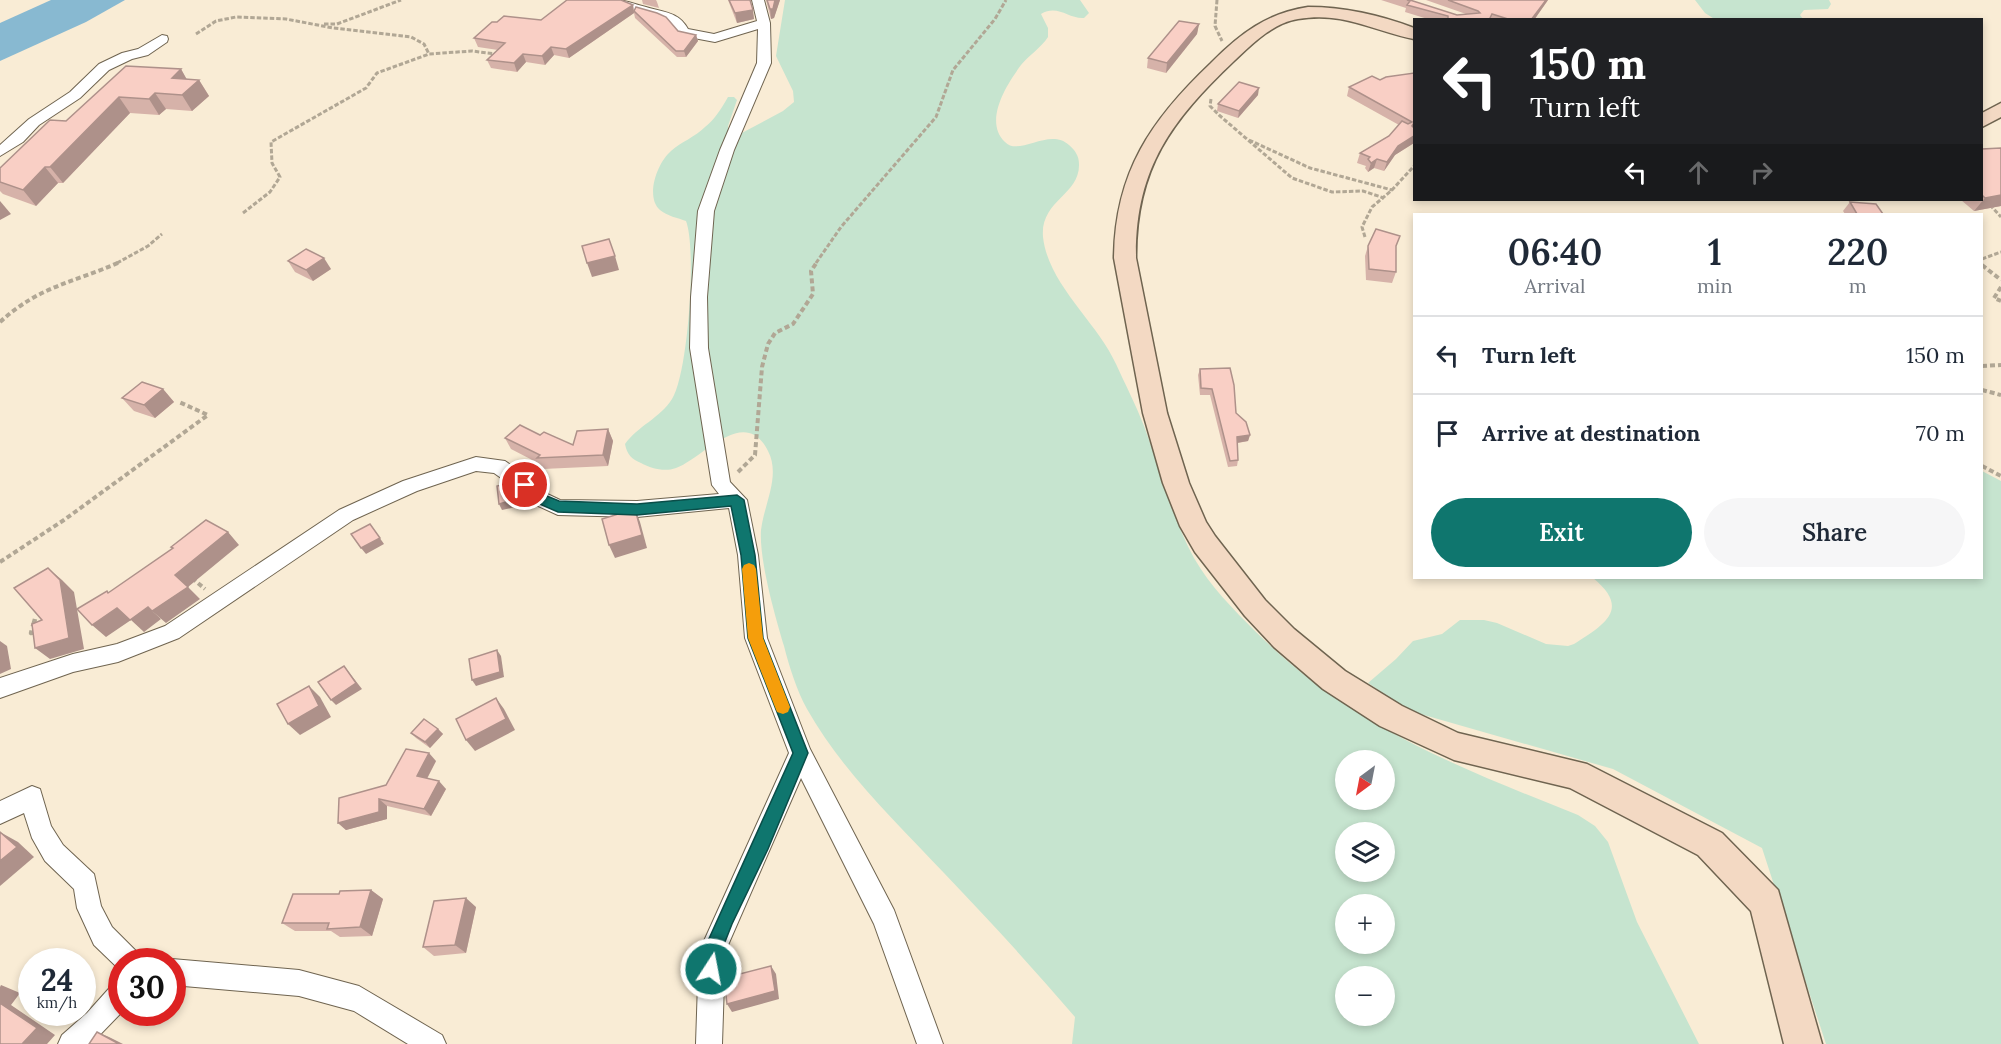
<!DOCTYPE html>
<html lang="en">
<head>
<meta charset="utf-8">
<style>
	body { margin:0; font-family:Lora,serif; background:#f6f6f7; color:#1f2937; height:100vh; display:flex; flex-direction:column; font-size:22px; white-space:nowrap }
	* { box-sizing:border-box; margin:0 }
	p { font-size:20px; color:#747a83 }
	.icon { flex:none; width:33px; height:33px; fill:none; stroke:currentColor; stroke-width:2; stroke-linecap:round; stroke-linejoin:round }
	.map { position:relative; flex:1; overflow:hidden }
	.panel { position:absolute; left:1413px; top:213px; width:570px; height:366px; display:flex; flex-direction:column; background:#fff; border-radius:0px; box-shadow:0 3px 9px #0003 }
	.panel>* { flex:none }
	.hud { position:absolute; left:1413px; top:18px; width:570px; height:183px; border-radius:0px; box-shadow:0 3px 9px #0003; background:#202124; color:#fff; overflow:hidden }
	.needle { width:39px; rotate:212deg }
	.controls { position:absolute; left:1335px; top:750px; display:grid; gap:12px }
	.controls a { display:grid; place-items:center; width:60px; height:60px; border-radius:50%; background:#fff; box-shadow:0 3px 9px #0003; font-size:30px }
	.speed { position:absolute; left:18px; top:948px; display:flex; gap:12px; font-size:30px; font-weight:700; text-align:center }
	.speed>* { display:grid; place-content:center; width:78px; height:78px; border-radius:50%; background:#fff; box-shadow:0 3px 9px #0003; line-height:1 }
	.speed small { font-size:15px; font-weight:400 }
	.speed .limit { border:9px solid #d22; background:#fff; color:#111 }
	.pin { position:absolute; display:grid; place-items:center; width:51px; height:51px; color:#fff; margin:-26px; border:3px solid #fff; border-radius:50%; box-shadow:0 2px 6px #0007 }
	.me { position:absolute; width:66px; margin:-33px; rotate:11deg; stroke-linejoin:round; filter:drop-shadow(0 0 4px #0008) }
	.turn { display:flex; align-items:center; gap:21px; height:126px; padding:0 18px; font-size:27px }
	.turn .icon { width:78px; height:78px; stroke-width:2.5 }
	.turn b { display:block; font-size:42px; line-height:51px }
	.lanes { display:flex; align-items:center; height:57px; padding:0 18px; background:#0003; justify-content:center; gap:30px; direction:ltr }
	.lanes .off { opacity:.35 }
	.eta { display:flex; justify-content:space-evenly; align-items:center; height:102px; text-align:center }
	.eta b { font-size:36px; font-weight:600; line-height:42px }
	.cta { display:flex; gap:12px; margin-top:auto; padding:12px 18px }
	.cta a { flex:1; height:69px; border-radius:36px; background:#0f766e; color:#fff; font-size:24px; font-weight:600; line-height:69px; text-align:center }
	.cta a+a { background:#f6f6f7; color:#1f2937 }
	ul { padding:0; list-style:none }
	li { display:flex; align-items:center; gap:18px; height:78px; padding:0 18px; border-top:2px solid #e0e1e3 }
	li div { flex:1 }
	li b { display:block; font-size:22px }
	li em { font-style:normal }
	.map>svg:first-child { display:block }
</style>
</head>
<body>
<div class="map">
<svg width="2001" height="1044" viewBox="0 0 2001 1044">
	<rect width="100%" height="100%" fill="#f9ecd5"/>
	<!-- green -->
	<g fill="#c6e4cf" fill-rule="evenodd">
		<path d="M785 0H1080L1089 13 1084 18C1068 19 1058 4 1041 14L1048 28V37C1041 48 1029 55 1021 65 1007 84 983 121 1005 142 1019 157 1049 127 1069 145 1075 150 1079 156 1079 164 1080 195 1040 200 1043 237 1048 284 1097 322 1116 364 1125 384 1136 405 1144 426 1161 470 1171 516 1194 558 1210 586 1233 609 1256 632 1350 726 1458 767 1578 815L1595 826 1608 842 1637 922 1699 1044H1072L1075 1017C1033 968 989 920 944 873 895 821 842 771 807 709 797 691 789 666 784 646 775 616 759 560 761 530 764 504 781 476 768 451 745 404 702 459 676 468 665 472 652 469 641 463 632 459 627 455 625 444 638 426 660 418 672 399 688 374 697 249 686 221 678 218 667 216 660 210 645 197 657 163 671 151 681 142 695 137 705 127 715 119 721 109 728 97H734L737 100 728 126V133L738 135 783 111 794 102 793 91 776 56ZM1346 760H1384V800H1346ZM1346 832H1384V872H1346ZM1346 904H1384V944H1346ZM1346 976H1384V1016H1346Z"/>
		<path d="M1695 0H1829L1831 4 1828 9 1804 10 1800 15 1803 19 1716 20 1705 13Z"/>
		<path d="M1982 471 2001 481V1044H1826L1762 848 1613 769 1410 711 1368 683 1396 659 1413 641 1442 634 1460 620H1484L1497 623 1546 644 1568 646 1574 644C1605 624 1631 609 1593 578H1982Z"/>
	</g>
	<!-- water -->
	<path fill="#88b9d1" d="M51 0H125L86 22 0 61V23Z"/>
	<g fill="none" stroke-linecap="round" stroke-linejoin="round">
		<!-- minor casing -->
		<g stroke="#6f6450" stroke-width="2">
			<g id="minor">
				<path d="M613 0C628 0 633 4 646 7 663 12 679 12 688 29L714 34 757 21 752 0H764L770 23 771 63 734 150 714 211 707 297 708 348 730 482 747 500 758 555 767 638 810 749 894 910 943 1044H917L874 924 801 778 725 952 722 1044H696L699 952 789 753 745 638 738 555 729 508 637 517 558 515 525 500 518 490 494 473 476 471 417 491 353 520 179 638 118 662 73 672 0 698V678L73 654 117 644 165 626 339 510 403 481 476 457 505 461 532 480 539 490 560 500 637 501 719 494 712 485 690 348 691 297 698 211 720 150 757 63 758 29 715 42 683 36C675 34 674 24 666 20 650 11 628 14 613 0Z"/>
				<path d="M162 35 167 36 168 39 167 42 148 55 132 59 109 70 80 98 39 125 23 142 0 156V145L29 119 70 92 99 64 122 53 138 49Z"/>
				<path d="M32 786 40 789 51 826 63 845 94 874 101 906 112 927 138 953 142 962H122V972L94 945 77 908 74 889 45 861 32 838 24 813 0 824V801Z"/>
				<path d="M172 959 299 970 359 986 442 1035 446 1044H408L354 1011 299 996 172 985V962H166Z"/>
				<path d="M122 980V1012L91 1044H58L62 1035 87 1013 113 984Z"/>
			</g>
		</g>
		<!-- secondary casing -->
		<g stroke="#6f6450" stroke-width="3">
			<g id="secondary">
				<path d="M1308 7C1345 7 1380 15 1414 28V39C1373 31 1344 11 1298 19 1273 23 1253 43 1234 61 1172 120 1135 168 1136 258L1167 413 1189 483 1206 522 1215 536 1265 600 1294 629 1345 671 1402 706 1458 733 1587 764 1722 833 1778 890 1822 1044H1784L1751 911 1698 855 1570 788 1454 760 1380 726 1323 689 1274 647 1245 616 1195 552 1180 526 1163 483 1143 413 1114 258C1115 172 1151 120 1211 63 1240 34 1267 13 1308 7Z"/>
				<path d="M2001 103V117L1982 127V113Z"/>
			</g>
		</g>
		<!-- path-far2 -->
		<g stroke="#b1a795" stroke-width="3" stroke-dasharray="4.5 2" stroke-linecap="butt">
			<path d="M1217 0 1215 26 1222 41"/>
			<path d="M324 24H337L401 0"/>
			<path d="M196 34 216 21 236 17 286 19 333 28 411 37 424 44 429 54"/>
			<path d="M1211 99 1210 106 1219 115 1292 178 1332 192 1363 191 1384 198"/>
			<path d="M1249 140 1310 168 1392 190"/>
			<path d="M1990 205 2001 217"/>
			<path d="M243 213 270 192 280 177 272 163 271 142 366 88 377 73 429 54 472 51 496 54"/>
			<path d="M1365 237 1362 227 1372 207 1392 190 1414 166"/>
			<path d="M1982 259 2001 252"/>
			<path d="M117 263 148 246 162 234"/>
			<path d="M816 263 841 227 936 117 953 70 995 19 1006 0"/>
		</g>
		<!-- path-far1 -->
		<g stroke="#b1a795" stroke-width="4" stroke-dasharray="5 3" stroke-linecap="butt">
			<path d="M1982 265 2001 280"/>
			<path d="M2001 287 1994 298 2001 301"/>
			<path d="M0 322C41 285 73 283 120 262"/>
			<path d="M1982 366 2001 365"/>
			<path d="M1982 390 2001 395"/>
			<path d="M1982 466 2001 476"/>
			<path d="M738 472 755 455 762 367 768 344 775 333 793 324 813 294 811 271 817 262"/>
			<path d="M0 562 64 520 208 415 179 402"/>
			<path d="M192 578 205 589"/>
		</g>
		<!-- path -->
		<path stroke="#b1a795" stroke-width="4.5" stroke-dasharray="8 4" stroke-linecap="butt" d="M35 619 31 633 37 632"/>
		<!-- minor -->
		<use href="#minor" fill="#fff" fill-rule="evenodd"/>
		<!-- secondary -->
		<use href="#secondary" fill="#f3d9c3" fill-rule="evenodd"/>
	</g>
	<!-- wall -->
	<g fill="#d6b2a9">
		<path d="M642 0H656L657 2 659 8 643 4Z"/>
		<path d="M728 0H750L754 19 737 23Z"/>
		<path d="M766 0H780L774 18 771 19Z"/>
		<path d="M1381 0H1410L1457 15 1466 14 1426 0H1548L1534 20H1431L1405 12 1406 8Z"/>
		<path d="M633 5 634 11 678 31 696 35 698 41 686 57H677L635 18 634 13 569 58 554 55 545 65 526 62 517 72 491 68 487 60 498 50 478 47 474 38 497 22 541 20Z"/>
		<path d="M1199 24 1197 34 1166 73 1147 68 1148 58Z"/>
		<path d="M181 69 186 79 199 80 209 96 192 111 166 109 159 115 130 113 63 183H58L36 206 3 194 0 191V168L66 121Z"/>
		<path d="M1414 73V143L1395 155 1384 171 1374 168 1368 172 1365 168 1366 166 1357 163 1360 153 1389 136 1399 125 1347 96 1349 87Z"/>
		<path d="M1258 95 1238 118 1217 111 1218 104Z"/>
		<path d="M2001 148V206L1974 211 1961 200H1982V149Z"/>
		<path d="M1850 202 1883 214H1845L1843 211Z"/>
		<path d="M1368 246 1396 249V272L1392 283 1366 280 1365 256Z"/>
		<path d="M288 261 331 269 313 281 295 272Z"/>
		<path d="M1200 369 1236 413 1250 435 1248 441 1238 443V460L1237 466 1228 467 1210 395H1200L1198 375Z"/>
		<path d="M163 389 174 402 155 418 134 411 122 398Z"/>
		<path d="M608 429 613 441 608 466 543 469 540 464 511 449 505 438 540 435 573 445Z"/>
		<path d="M438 729 443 734 430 748 416 738 411 733Z"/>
		<path d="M436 761 427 779 446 789 431 816 387 806V819L346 830 338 823 386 785Z"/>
		<path d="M371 890 383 899 372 936 340 937 331 931H295L282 923 339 894Z"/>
		<path d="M476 907 466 953 434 956 423 947Z"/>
	</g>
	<!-- shaded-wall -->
	<g fill="#ae918a">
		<path d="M775 0H780L774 18 771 19 770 9Z"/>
		<path d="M1546 0H1548L1534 20H1531Z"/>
		<path d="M633 5 634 13 569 58 566 49Z"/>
		<path d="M753 10 754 19 737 23 735 13Z"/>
		<path d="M1199 24 1197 34 1166 73 1167 63Z"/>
		<path d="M696 35 698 41 686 57 684 51Z"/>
		<path d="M551 47 554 55 545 65 542 56Z"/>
		<path d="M523 54 526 62 517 72 514 63Z"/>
		<path d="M181 69 190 85 172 78Z"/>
		<path d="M199 80 209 96 192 111 182 95Z"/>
		<path d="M1259 88 1258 95 1238 118 1239 111Z"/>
		<path d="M155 93 166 109 159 115 149 99Z"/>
		<path d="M119 97 130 113 63 183 50 167Z"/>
		<path d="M1414 136V143L1395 155 1384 171 1387 162 1398 146Z"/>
		<path d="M1377 159 1374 168 1368 172 1371 163Z"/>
		<path d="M45 167 58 183 36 206 23 190Z"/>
		<path d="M2001 195V206L1974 211 1985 198Z"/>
		<path d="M0 201 11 214 0 220Z"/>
		<path d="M615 256 619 270 592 277 587 263Z"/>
		<path d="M324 258 331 269 313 281 306 270Z"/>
		<path d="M163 389 174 402 155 418 144 405Z"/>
		<path d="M608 429 613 441 608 466 603 455Z"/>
		<path d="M1250 435 1248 441 1236 443 1237 437Z"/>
		<path d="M515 488 518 495 520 506 502 510 499 504Z"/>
		<path d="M635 509 640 522 647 548 615 558 609 545Z"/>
		<path d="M370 524 384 544 366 554 361 548Z"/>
		<path d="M228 532 239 545 188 587 200 599 166 623 152 611 175 575Z"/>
		<path d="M48 568 62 580 74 592 84 649 50 659 35 648 69 638Z"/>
		<path d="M148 607 161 619 144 632 131 620 106 637 92 625 117 608Z"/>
		<path d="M0 641 7 646 11 669 0 674Z"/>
		<path d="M497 650 501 656 504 677 476 686 472 680Z"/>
		<path d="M344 666 362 689 336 705 331 700Z"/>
		<path d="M309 686 320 697 331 717 300 735 288 724Z"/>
		<path d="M496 698 504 709 515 730 475 751 466 740Z"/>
		<path d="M438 729 443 734 430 748 425 742Z"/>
		<path d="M429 753 436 761 424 784 417 776Z"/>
		<path d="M439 781 446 789 431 816 424 809Z"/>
		<path d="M379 799 387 806V819L346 830 338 823Z"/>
		<path d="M0 832 18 842 34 857 0 886Z"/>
		<path d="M371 890 383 899 372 936 360 927Z"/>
		<path d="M466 898 476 907 466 953 455 945Z"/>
		<path d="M771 966 776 974 779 999 732 1012 727 1004Z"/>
		<path d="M1 985 20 993 11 1005 55 1035 47 1044H22L0 1003V987Z"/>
		<path d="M97 1032 109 1037 123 1044H119Z"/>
	</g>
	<!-- building -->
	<g fill="#f9cfc5" stroke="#ae918a" stroke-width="1.5">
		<path d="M567 0H621L633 5 566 49 551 47 542 56 523 54 514 63 487 60 505 43 474 38 492 22H497L504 16 541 20Z"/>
		<path d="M729 0H750L753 10 735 13Z"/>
		<path d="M767 0H775L773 9H770Z"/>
		<path d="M1407 0H1410L1457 15 1480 13 1478 11 1448 0H1546L1531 20H1511L1492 14 1489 20H1448V16L1407 5 1410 1Z"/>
		<path d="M636 7 657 13 666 17 678 31 696 35 684 51H676L634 11Z"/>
		<path d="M1179 21 1199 24 1167 63 1148 58Z"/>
		<path d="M126 66 181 69 172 78 199 80 182 95 155 93 149 99 119 97 50 167H45L23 190 0 182V168L50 120 66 121Z"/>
		<path d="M1414 73V123L1412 126 1414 128V136L1398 146 1387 162 1377 159 1371 163 1368 159 1370 157 1360 153 1389 136 1402 121 1408 124 1412 122 1349 87 1372 76 1380 80 1386 77Z"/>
		<path d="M1239 82 1259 88 1239 111 1218 104Z"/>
		<path d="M2001 148V195L1985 198 1982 195V149Z"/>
		<path d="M1850 202 1876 204 1883 214H1857Z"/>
		<path d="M1376 229 1400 236 1396 246V272L1369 269 1368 246Z"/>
		<path d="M609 239 615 256 587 263 582 246Z"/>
		<path d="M306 249 324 258 306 270 288 261Z"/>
		<path d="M1230 368 1234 385 1236 413 1246 422 1250 435 1237 437 1238 460 1230 461 1212 389 1201 388 1200 369Z"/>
		<path d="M142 382 163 389 144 405 122 398Z"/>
		<path d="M520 425 540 435 544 432 573 445 577 431 608 429 603 455 537 458 540 455 505 438Z"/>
		<path d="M509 483 515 488 516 499 499 504 497 486Z"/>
		<path d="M635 509 642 535 609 545 602 519Z"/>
		<path d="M206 520 228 532 175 575 188 587 152 611 148 607 130 620 117 608 92 625 77 609 107 591 108 593 173 548 171 547Z"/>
		<path d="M370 524 380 538 361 548 351 534Z"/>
		<path d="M48 568 60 580 69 638 35 648 32 624 42 620 14 588Z"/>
		<path d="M497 650 500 672 472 680 469 659Z"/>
		<path d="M344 666 356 683 331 700 318 682Z"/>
		<path d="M309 686 319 706 288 724 277 704Z"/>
		<path d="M496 698 506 719 466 740 456 719Z"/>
		<path d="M424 719 438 729 425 742 411 733Z"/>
		<path d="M406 749 429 753 417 776 439 781 424 809 379 799V812L338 823 339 798 386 785Z"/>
		<path d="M0 832 17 847 0 861Z"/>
		<path d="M371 890 360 927 327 929 329 923H282L293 894H339L340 891Z"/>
		<path d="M466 898 455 945 423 947 434 901Z"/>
		<path d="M771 966 775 991 727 1004 724 978Z"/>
		<path d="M0 1003 37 1028 22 1044H0Z"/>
		<path d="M97 1032 119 1044H89Z"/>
	</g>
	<!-- route -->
	<path fill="#0f766e" stroke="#0a4d48" stroke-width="1.5" d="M525 480 529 481 537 492 559 501 637 504 737 495 744 500 755 555 763 638 808 753 768 849 732 924 721 952 718 975 711 978 705 975 702 969 703 952 793 753 748 638 741 555 731 506 637 515 558 512 528 499 518 485Z"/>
	<!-- slow -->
	<path fill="#f59e0b" d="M749 563 754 565 756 569 763 638 790 707 788 712 783 714 777 712 775 707 748 638 742 569 744 565Z"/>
</svg>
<div class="controls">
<a><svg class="needle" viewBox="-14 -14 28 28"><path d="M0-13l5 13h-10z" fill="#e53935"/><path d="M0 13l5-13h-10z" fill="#747a83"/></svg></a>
<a><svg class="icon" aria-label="layers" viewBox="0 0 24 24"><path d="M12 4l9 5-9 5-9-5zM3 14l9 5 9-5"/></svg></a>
<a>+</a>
<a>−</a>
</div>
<div class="speed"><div>24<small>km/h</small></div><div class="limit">30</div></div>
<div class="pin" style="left:525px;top:485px;background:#d93025"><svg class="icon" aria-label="arrive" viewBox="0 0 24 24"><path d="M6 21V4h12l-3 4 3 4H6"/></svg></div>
<svg class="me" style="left:711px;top:969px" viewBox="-20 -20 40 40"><circle r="17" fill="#0f766e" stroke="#fff" stroke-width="3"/><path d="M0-11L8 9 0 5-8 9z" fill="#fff"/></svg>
<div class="hud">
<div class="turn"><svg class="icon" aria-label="left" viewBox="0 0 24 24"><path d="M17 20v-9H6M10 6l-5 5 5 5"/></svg><div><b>150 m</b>Turn left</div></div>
<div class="lanes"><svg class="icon" aria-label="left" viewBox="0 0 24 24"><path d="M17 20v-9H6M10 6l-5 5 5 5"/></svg><svg class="icon off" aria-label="ahead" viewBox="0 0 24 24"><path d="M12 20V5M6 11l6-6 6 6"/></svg><svg class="icon off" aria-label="right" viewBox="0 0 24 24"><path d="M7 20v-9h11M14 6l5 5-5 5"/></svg></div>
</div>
<section class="panel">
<div class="eta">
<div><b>06:40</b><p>Arrival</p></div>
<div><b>1</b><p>min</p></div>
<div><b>220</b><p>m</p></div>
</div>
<ul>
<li><svg class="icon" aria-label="left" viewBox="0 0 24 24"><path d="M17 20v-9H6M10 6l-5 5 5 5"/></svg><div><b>Turn left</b></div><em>150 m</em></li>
<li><svg class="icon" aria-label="arrive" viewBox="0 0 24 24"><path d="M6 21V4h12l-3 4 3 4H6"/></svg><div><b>Arrive at destination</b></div><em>70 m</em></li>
</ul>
<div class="cta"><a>Exit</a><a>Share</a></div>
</section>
</div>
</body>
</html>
